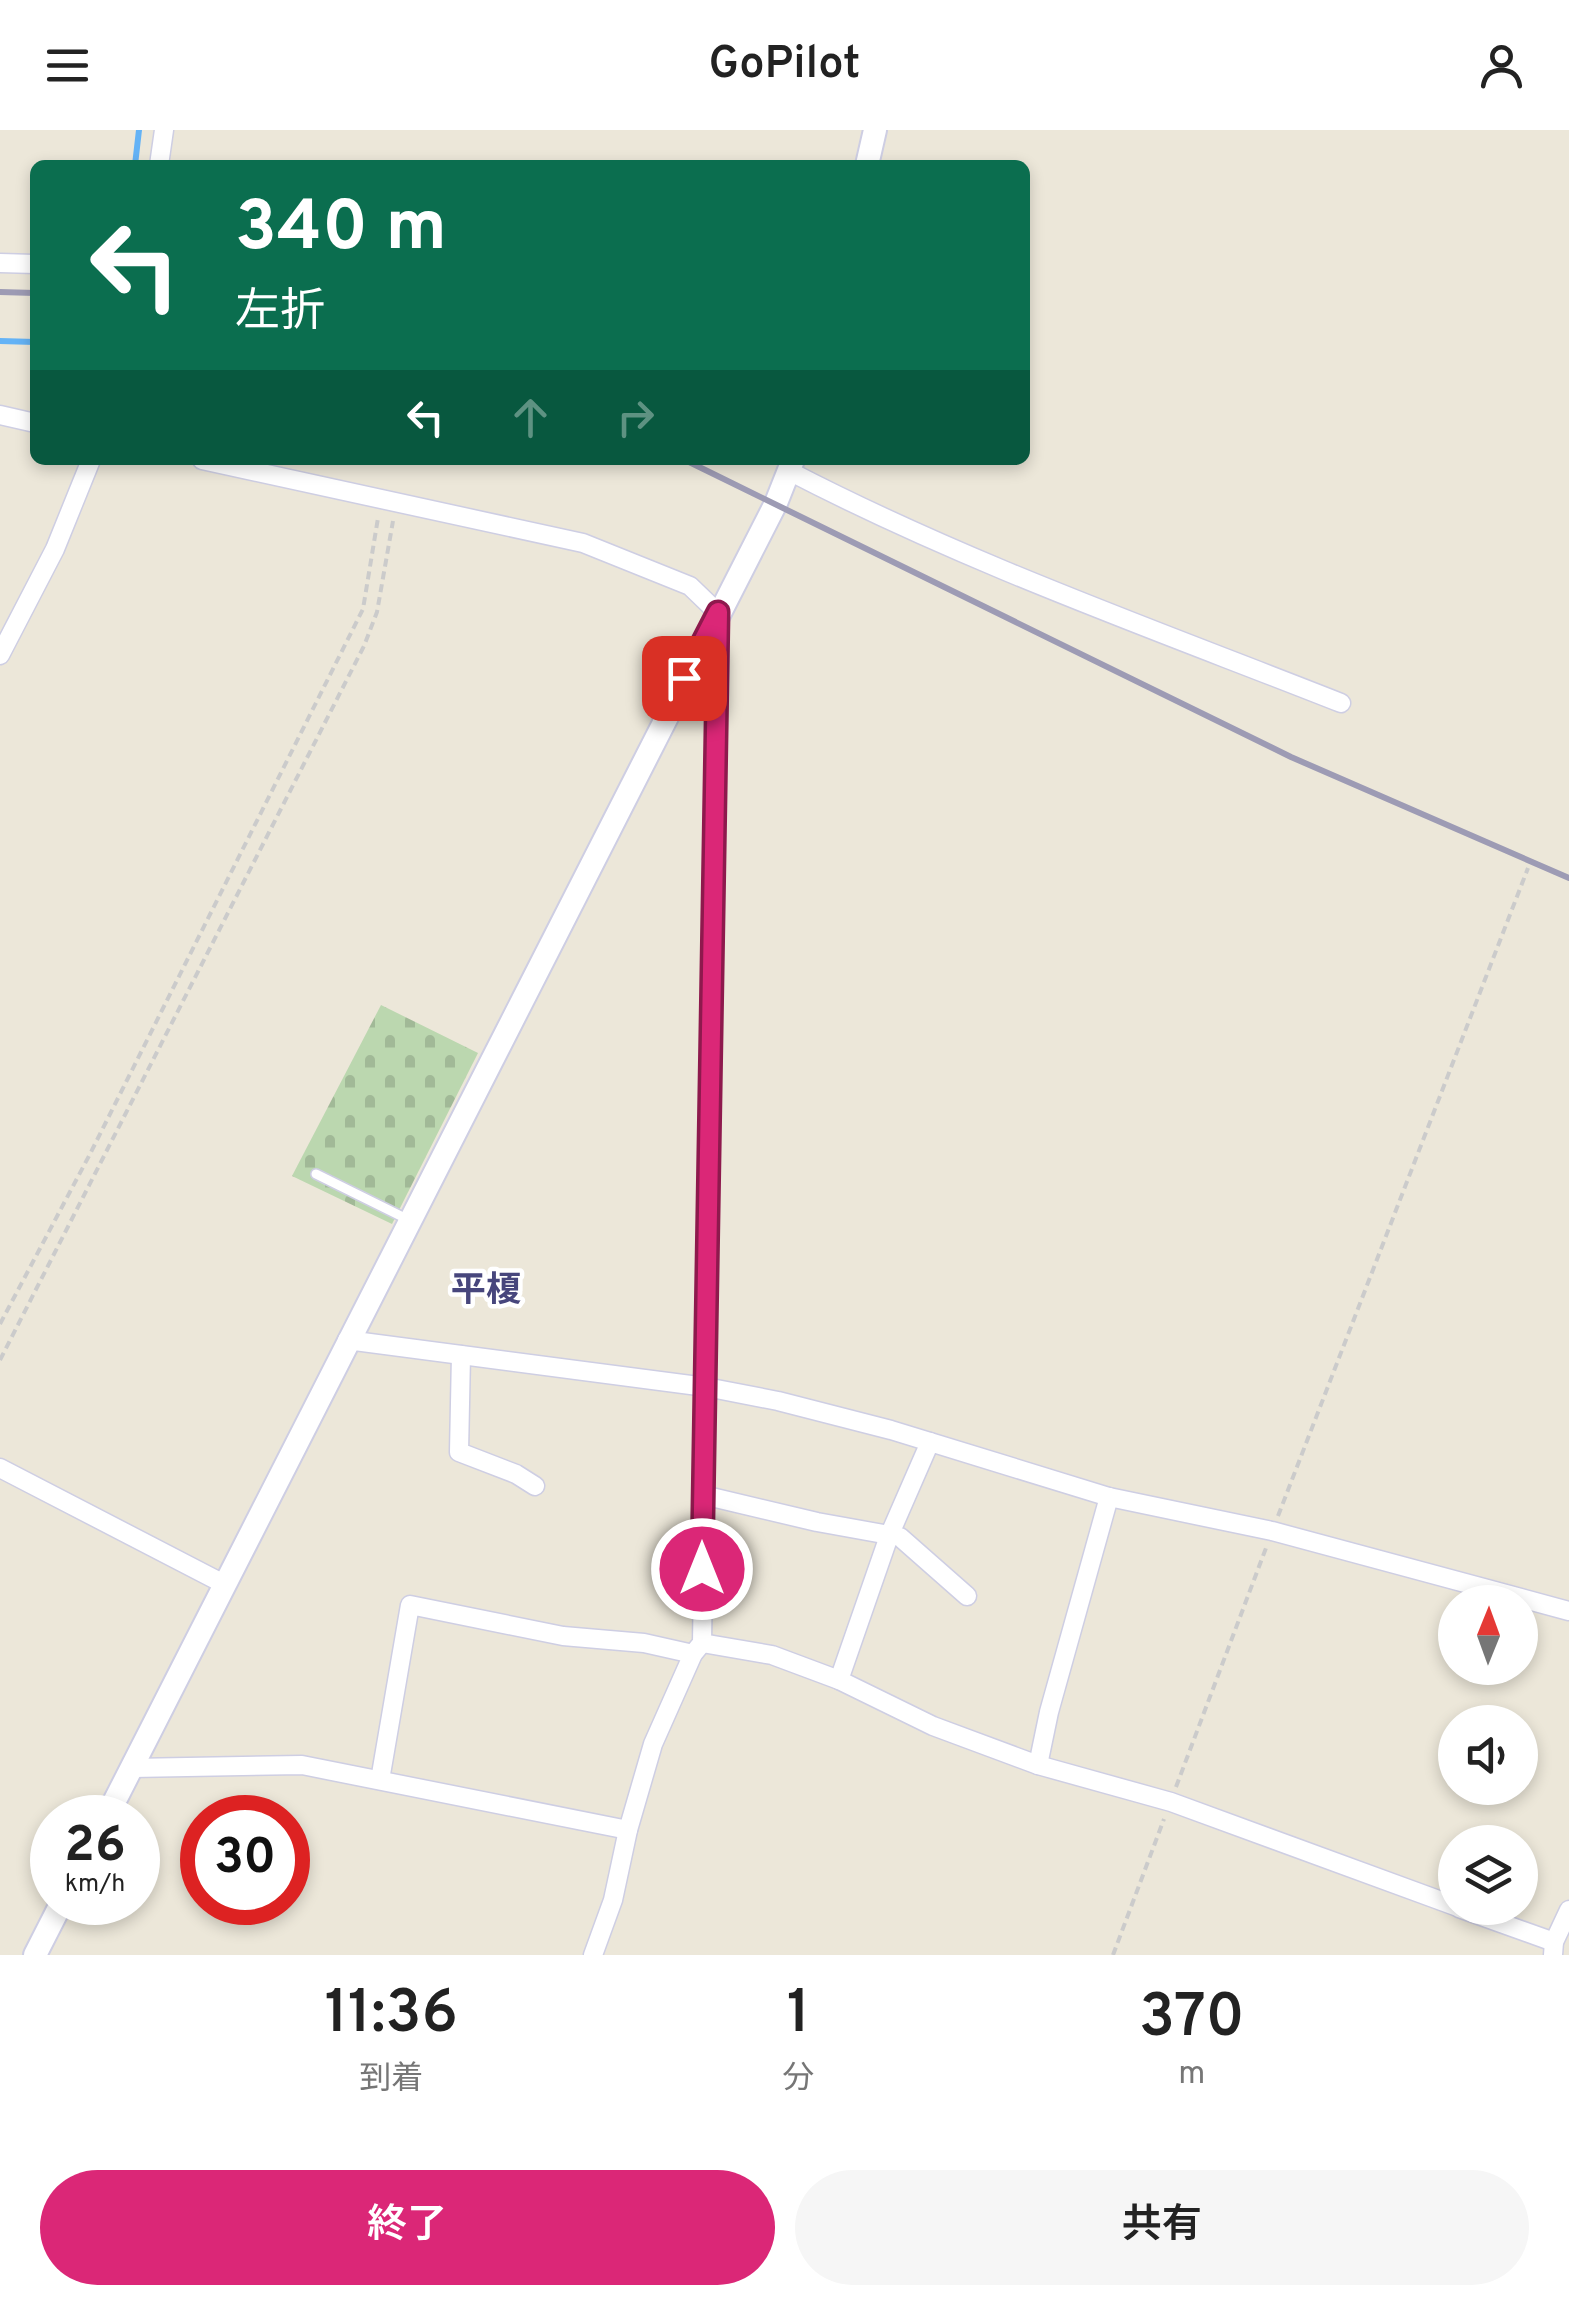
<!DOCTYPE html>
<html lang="ja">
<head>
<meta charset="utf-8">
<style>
	body { margin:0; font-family:Overpass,"Noto Sans JP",sans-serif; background:#f6f6f6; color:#222; height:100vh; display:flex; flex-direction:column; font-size:38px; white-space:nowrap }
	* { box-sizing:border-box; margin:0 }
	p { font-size:32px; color:#767676 }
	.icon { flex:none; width:55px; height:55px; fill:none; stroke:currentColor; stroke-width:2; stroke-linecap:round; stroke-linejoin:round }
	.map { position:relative; height:1825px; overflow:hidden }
	.side { display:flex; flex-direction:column; background:#fff; flex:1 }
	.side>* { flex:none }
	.guide { position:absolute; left:30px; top:30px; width:1000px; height:305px; border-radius:15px; box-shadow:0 5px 15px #0003; background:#0b6e4f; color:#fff; overflow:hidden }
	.needle { width:65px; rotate:1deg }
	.fabs { position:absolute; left:1438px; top:1455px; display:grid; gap:20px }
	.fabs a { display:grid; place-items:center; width:100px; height:100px; border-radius:50%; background:#fff; box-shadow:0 5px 15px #0003; font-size:50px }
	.speed { position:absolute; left:30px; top:1665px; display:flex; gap:20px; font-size:50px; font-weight:700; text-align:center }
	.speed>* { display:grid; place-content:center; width:130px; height:130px; border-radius:50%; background:#fff; box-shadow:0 5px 15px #0003; line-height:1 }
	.speed small { font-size:25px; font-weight:400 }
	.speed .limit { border:15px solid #d22; background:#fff; color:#111 }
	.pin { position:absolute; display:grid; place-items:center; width:85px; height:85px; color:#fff; margin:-42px; border-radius:20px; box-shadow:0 5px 15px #0006 }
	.me { position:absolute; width:110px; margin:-55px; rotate:0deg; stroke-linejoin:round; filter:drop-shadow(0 0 8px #0008) }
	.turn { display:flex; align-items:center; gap:35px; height:210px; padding:0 40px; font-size:45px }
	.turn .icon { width:130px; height:130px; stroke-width:2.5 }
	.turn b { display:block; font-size:70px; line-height:85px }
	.lanes { display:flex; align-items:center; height:95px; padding:0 40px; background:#0003; justify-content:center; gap:50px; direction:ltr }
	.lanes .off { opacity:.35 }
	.eta { display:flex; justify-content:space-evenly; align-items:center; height:170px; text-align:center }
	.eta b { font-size:60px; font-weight:600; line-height:70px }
	.cta { display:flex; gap:20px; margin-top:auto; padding:20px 40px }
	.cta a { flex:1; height:115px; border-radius:60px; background:#db2777; color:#fff; font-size:40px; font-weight:600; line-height:115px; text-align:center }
	.cta a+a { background:#f6f6f6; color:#222 }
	header { display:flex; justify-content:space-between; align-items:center; height:130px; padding:0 40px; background:#fff; font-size:45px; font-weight:600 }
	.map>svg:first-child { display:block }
</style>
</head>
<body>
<header><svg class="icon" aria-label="menu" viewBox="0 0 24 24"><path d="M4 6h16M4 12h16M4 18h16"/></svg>GoPilot<svg class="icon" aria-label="person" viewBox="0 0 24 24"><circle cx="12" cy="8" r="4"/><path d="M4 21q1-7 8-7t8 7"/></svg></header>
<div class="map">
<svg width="1569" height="1825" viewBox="0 0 1569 1825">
	<defs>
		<pattern id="cemetery-stones" width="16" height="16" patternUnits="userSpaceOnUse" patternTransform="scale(2.5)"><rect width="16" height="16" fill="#bbd7af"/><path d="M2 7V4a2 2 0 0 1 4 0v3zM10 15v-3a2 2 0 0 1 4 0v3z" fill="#a1b997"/></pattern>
	</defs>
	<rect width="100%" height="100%" fill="#ece7d9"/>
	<!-- cemetery -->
	<path fill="url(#cemetery-stones)" d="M381 875 478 923 392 1094 292 1046Z"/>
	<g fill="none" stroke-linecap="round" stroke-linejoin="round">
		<!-- stream -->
		<g stroke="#64b3f6" stroke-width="6">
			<path d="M135 35 139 0"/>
			<path d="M0 211 35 212"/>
		</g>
		<!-- service casing -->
		<g stroke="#cecee3" stroke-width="12">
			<path id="service" d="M316 1044 409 1090"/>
		</g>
		<!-- minor casing -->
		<g stroke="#cecee3" stroke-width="21">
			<g id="minor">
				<path d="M159 35 164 0"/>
				<path d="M0 133 35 134"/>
				<path d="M0 285 35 293"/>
				<path d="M202 330 583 413 690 456 718 483 702 1513 693 1524 653 1614 628 1700 613 1770 593 1825"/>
				<path d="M789 341C966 433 1156 500 1341 573"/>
				<path d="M0 525 55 419 91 330"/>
				<path d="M347 1210 706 1257 778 1271 891 1300 1109 1367 1272 1401 1569 1481"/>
				<path d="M461 1225 459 1322 516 1344 535 1356"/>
				<path d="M0 1338 224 1454"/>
				<path d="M703 1365 817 1392 900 1407 967 1466"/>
				<path d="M702 1513 772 1525 839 1550 933 1596 1038 1635 1171 1672 1455 1776"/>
				<path d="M839 1550 889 1406 930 1312"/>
				<path d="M1038 1635 1049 1582 1109 1367"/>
				<path d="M132 1638 302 1635 628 1700"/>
				<path d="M380 1650 410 1475 563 1506 644 1513 693 1524"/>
				<path d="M1459 1778 1554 1812"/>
				<path d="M1553 1825 1554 1812 1569 1780"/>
			</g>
		</g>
		<!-- tertiary casing -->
		<g stroke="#cecee3" stroke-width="26">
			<g id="tertiary">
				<path d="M867 35 875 0"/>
				<path d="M106 1688 776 373 793 330"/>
				<path d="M35 1825 62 1772"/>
			</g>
		</g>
		<!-- path -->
		<g stroke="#cbcbcb" stroke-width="4" stroke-dasharray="8 5" stroke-linecap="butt">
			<path d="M0 1194 90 1024 363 479 378 388"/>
			<path d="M0 1230 364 516 377 482 393 391"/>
			<path d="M1278 1386 1528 738"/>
			<path d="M1176 1657 1266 1418"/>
			<path d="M1113 1825 1164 1689"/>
		</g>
		<!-- service -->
		<use href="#service" stroke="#fff" stroke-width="9"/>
		<!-- minor -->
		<use href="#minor" stroke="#fff" stroke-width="18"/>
		<!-- tertiary -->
		<use href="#tertiary" stroke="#fff" stroke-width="22"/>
		<!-- rail -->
		<g stroke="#9d9bb4" stroke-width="6">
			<path d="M0 162 35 163"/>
			<path d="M685 330 1291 627 1569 748"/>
		</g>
	</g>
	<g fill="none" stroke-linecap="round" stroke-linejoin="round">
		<!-- route casing -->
		<g stroke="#8e194d" stroke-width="25">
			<path id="route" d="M684 548 718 482 702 1439"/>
		</g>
		<!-- route -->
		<use href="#route" stroke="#db2777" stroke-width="18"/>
	</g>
	<g text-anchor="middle" stroke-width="9" stroke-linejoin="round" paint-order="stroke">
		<!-- neighbourhood labels -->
		<g font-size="35" font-weight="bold" fill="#47467c" stroke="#fff">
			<text x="486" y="1171">平榎</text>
		</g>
	</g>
</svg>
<div class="fabs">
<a><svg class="needle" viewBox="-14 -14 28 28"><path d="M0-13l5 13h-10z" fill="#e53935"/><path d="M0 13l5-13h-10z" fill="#767676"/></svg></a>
<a><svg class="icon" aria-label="sound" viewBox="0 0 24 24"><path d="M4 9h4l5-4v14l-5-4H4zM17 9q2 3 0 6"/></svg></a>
<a><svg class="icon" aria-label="layers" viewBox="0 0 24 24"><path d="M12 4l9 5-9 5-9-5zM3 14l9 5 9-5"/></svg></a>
</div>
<div class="speed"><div>26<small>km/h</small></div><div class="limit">30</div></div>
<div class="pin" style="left:684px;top:548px;background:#d93025"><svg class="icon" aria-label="arrive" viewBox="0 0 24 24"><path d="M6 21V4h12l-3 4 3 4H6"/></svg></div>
<svg class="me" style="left:702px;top:1439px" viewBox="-20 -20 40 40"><circle r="17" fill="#db2777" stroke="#fff" stroke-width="3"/><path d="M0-11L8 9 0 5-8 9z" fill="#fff"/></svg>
<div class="guide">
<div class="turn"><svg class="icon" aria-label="left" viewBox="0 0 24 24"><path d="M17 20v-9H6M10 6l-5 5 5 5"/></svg><div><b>340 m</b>左折</div></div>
<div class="lanes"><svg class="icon" aria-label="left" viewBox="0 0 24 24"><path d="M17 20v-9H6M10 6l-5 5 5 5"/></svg><svg class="icon off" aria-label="ahead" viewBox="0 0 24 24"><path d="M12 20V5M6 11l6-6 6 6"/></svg><svg class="icon off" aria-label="right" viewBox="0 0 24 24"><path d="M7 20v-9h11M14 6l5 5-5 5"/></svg></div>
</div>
</div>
<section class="side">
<div class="eta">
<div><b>11:36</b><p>到着</p></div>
<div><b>1</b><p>分</p></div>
<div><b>370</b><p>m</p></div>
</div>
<div class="cta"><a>終了</a><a>共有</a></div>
</section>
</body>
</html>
